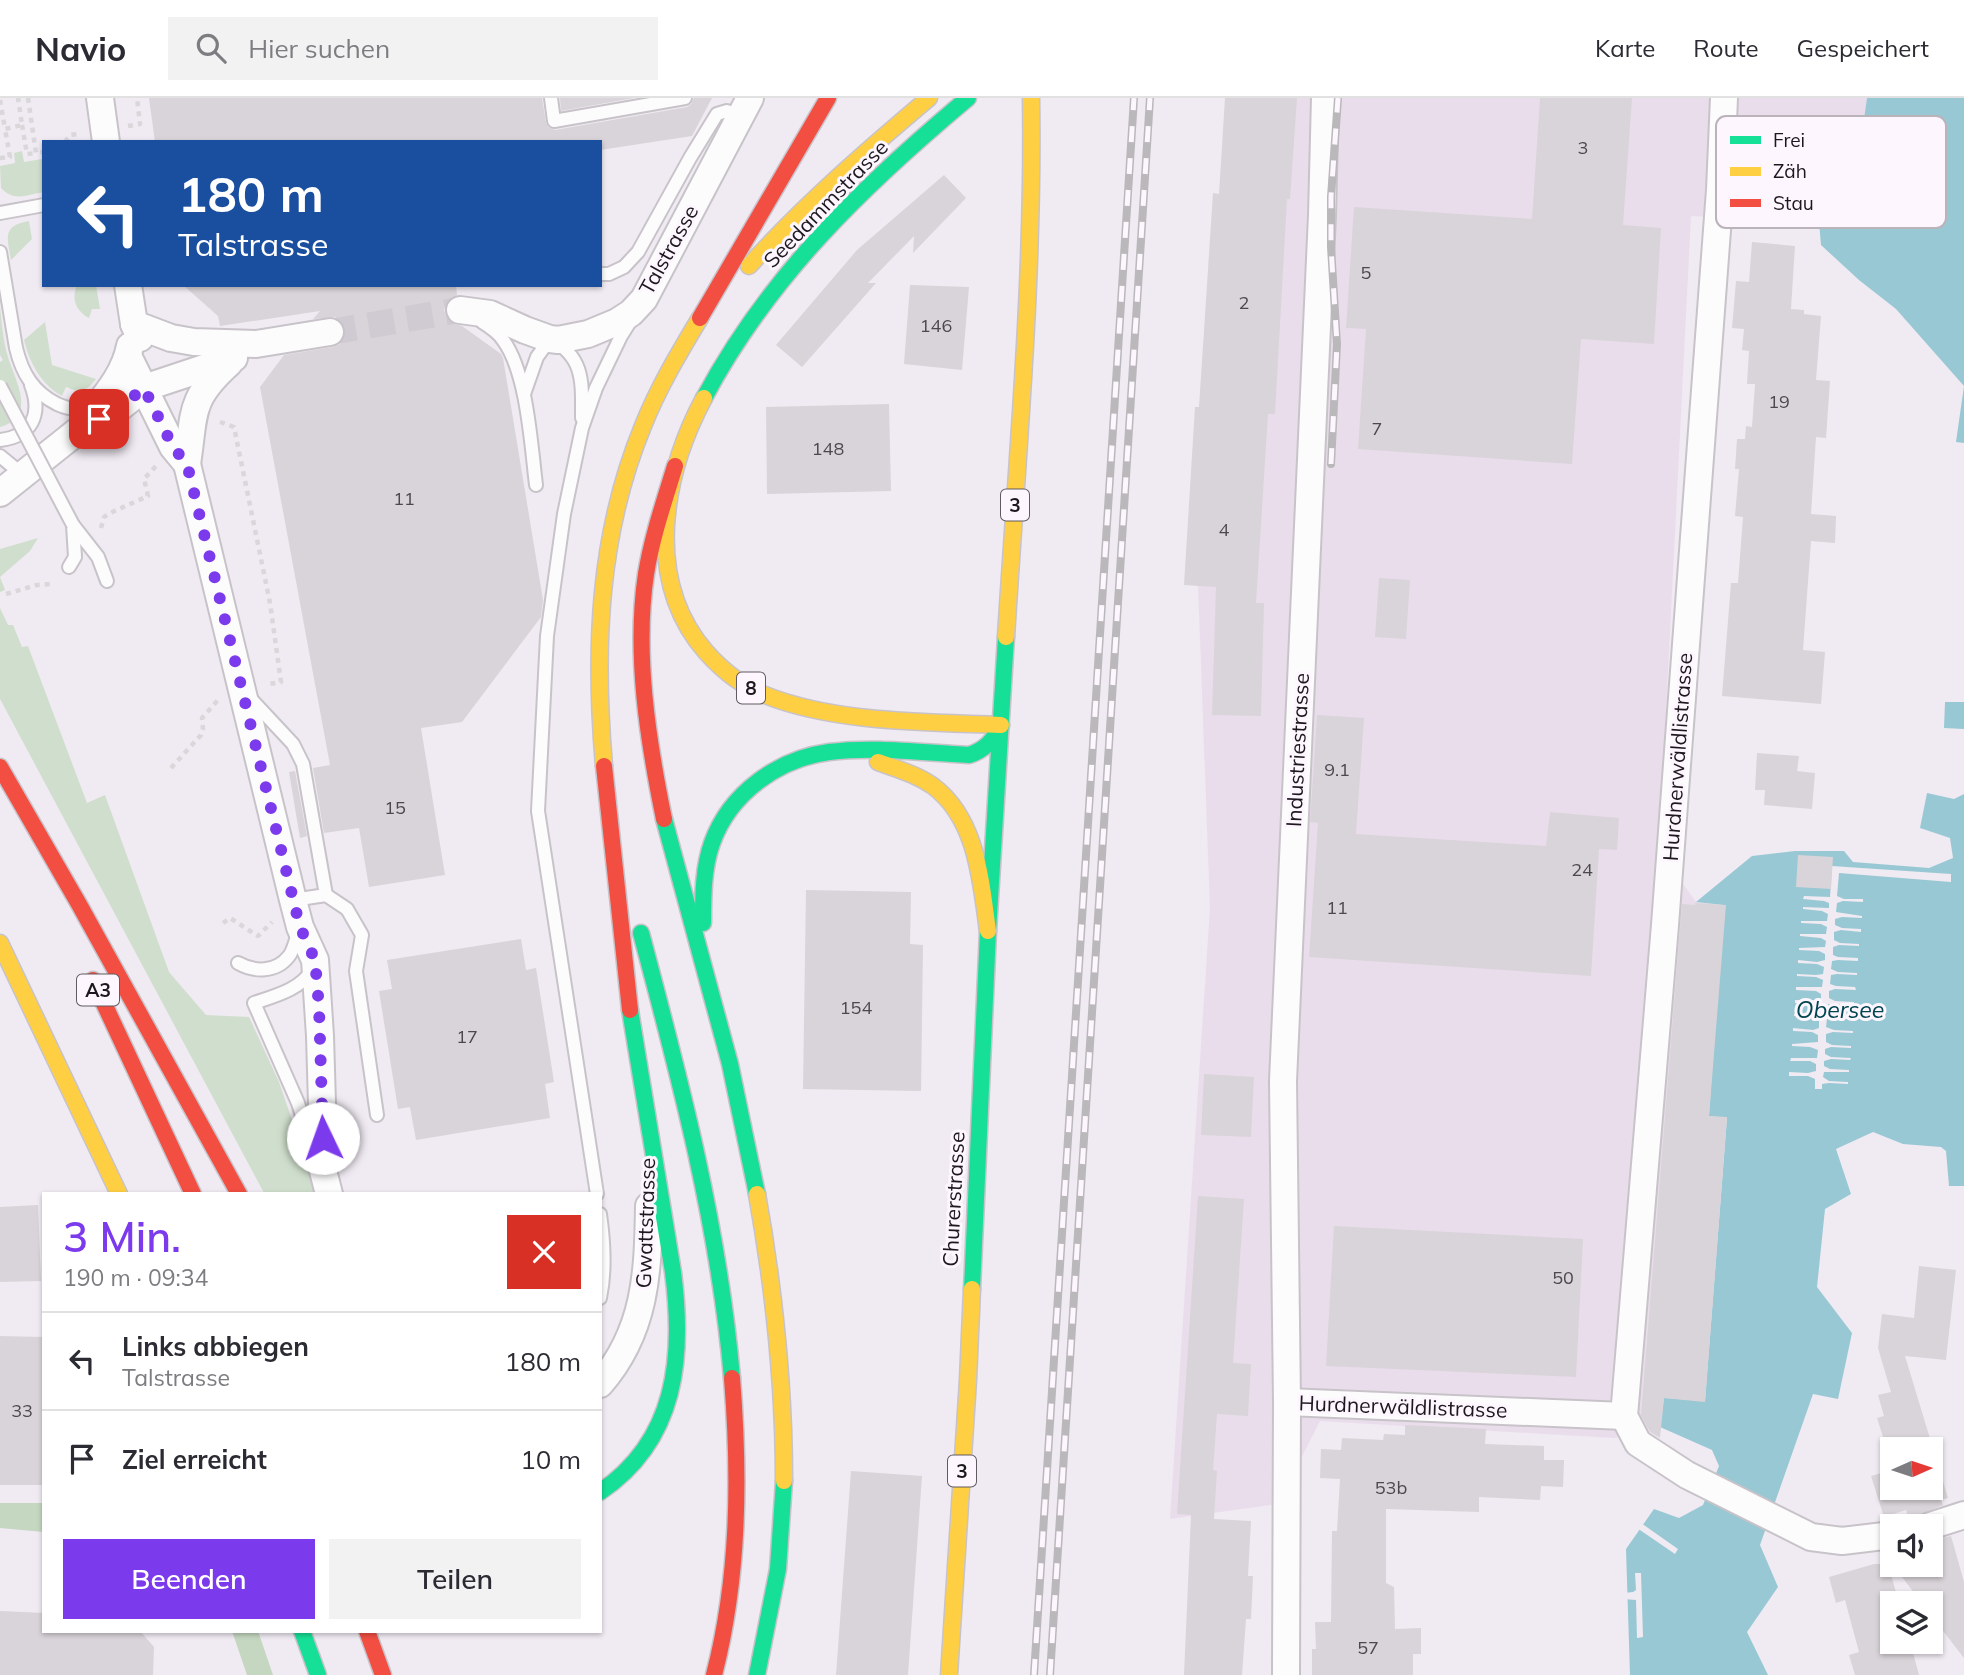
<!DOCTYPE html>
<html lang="de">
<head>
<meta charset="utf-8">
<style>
	body { margin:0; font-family:Mulish,sans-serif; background:#f2f2f3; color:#2b2b33; height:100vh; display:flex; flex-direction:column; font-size:26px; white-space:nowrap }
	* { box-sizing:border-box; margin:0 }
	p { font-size:23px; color:#7c7c81 }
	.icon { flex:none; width:38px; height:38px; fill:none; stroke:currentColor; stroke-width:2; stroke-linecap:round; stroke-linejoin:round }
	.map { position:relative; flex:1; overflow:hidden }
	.side { position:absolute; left:42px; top:1094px; width:560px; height:441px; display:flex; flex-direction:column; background:#fff; border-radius:0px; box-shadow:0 2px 5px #0004 }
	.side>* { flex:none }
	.guide { position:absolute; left:42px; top:42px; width:560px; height:147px; border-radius:0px; box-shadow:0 2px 5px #0004; background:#1a4fa0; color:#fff; overflow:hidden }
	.needle { width:46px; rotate:87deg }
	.buttons { position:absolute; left:1880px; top:1339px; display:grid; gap:14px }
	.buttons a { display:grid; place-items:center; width:63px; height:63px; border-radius:0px; background:#fff; box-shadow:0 2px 5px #0004; font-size:35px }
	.pin { position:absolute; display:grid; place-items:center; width:60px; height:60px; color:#fff; margin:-30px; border-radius:14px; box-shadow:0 4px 10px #0006 }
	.me { position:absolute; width:77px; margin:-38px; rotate:357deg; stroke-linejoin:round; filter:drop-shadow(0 0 5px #0008) }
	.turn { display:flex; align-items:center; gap:24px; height:147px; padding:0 21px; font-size:32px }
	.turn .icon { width:91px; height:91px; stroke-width:2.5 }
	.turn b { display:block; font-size:49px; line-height:60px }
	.round { display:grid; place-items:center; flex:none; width:74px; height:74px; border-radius:0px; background:#f2f2f3 }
	.summary { display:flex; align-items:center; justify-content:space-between; height:119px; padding:0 21px }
	h1 { font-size:42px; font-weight:600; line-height:52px; color:#7c3aed }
	.primary-button { display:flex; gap:14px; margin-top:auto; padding:14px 21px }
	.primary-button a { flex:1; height:80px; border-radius:0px; background:#7c3aed; color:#fff; font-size:28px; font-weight:600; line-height:80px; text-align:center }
	.primary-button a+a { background:#f2f2f3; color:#2b2b33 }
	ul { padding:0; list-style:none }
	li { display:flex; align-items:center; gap:21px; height:98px; padding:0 21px; border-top:2px solid #e1e1e2 }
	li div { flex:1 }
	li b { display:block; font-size:26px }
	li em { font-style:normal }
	header { display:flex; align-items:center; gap:42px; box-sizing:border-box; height:98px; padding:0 35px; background:#fff; border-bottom:2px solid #e1e1e2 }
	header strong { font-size:33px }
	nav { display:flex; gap:38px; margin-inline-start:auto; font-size:24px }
	.search { width:490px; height:63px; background:#f2f2f3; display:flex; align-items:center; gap:18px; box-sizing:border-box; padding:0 24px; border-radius:0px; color:#7c7c81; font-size:26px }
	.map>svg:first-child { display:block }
</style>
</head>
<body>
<header>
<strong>Navio</strong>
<div class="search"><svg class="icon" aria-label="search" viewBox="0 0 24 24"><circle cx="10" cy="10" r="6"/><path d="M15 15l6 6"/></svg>Hier suchen</div>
<nav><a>Karte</a><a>Route</a><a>Gespeichert</a></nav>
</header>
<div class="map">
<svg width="1964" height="1577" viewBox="0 0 1964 1577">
	<rect width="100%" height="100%" fill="#f0eaf2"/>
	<!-- built -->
	<path fill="#e9ddec" d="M1234 0H1867L1859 56 1845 59 1818 112 1731 120 1691 118 1659 752 1696 804 1723 807 1710 1018 1727 1019 1705 1304 1660 1329 1614 1340 1320 1323 1278 1406 1170 1421 1210 810 1197 459Z"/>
	<!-- green -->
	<g fill="#d0dfcd">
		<path d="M22 53 24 64 42 61 44 94C26 97 14 104 1 90L0 68 15 65 14 55Z"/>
		<path d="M29 123 32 141 11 162C7 139 2 128 29 123Z"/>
		<path d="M77 187H96L100 211H92L89 220C76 213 71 201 77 187Z"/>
		<path d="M0 209C2 225 3 243 8 259 15 282 38 319 0 329V264L3 262 0 257Z"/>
		<path d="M45 224 52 267 96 281 89 289 79 294 66 289 62 298C41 286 30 266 24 242Z"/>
		<path d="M38 440 30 453 0 479 5 492 0 494V451Z"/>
		<path d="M0 510 8 527H13L22 549 28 548 87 705 105 697 169 874 206 917 249 919 279 984 305 1060 314 1095H264L0 601Z"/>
	</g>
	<!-- forest -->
	<g fill="#c5d7c1">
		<path d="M0 1405H44V1434L0 1430Z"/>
		<path d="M232 1533H258L273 1577H247Z"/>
	</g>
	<!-- water -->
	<g fill="#98c8d4">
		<path d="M1867 0H1964V345L1956 344 1964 288 1896 211 1859 182 1821 147 1818 112 1845 59 1859 56Z"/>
		<path d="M1945 604H1964V631L1944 630Z"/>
		<path d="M1927 695 1954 701 1964 696V1088H1949L1946 1053 1941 1049 1903 1046 1873 1034 1836 1051 1851 1096 1825 1111 1817 1189 1852 1235 1838 1301 1813 1296 1760 1447 1778 1489 1747 1534 1768 1577H1630L1626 1451 1654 1411 1679 1420 1703 1407 1719 1368 1712 1352 1660 1329 1664 1300 1705 1303 1727 1020 1709 1018 1723 807 1696 804 1752 758 1795 753H1844L1853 764 1929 770 1953 760 1950 740 1920 730Z"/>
	</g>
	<!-- pier -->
	<g fill="#f0eaf2">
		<path d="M1832 768 1951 776V784L1839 775 1837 798 1844 801H1863V804L1843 803 1837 805 1836 814 1862 818V820L1842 819 1835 821V827L1842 830 1861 831V834L1841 832 1834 834V842L1840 845 1859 846V848L1839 847 1833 849V857L1838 859 1858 860V863L1838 862 1832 863 1831 871 1838 874 1857 875V877L1837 876 1831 877 1830 886 1836 888 1855 889 1856 892 1835 891 1829 893V900L1835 903 1854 904V906H1828L1827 915 1834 918 1853 919V921H1827L1826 929 1834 932 1853 933V935L1833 934 1826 936V944L1832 947 1851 948V950L1831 949 1825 951V956L1831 959 1851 960 1850 962 1831 961 1824 963V968L1830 971 1849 972V974H1824L1823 979 1829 983 1848 984V986L1829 985 1822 986V991H1815V981L1808 978H1789V974L1808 975 1816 973V966L1810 963H1790L1791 960H1817L1818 952 1810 949 1792 948V946L1818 944V937L1812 934 1793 933V930L1813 932 1819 930V922L1813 919 1794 918V916L1814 917 1820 915 1821 909 1814 906 1795 905V902H1821V896L1816 893 1796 892V889H1822L1823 882 1816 879 1797 878V876L1816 877 1823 876 1824 869 1817 866 1798 865V862L1817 864 1825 862V856L1819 853 1799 852V850L1825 849 1826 843 1821 840 1800 838V836H1826L1827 829 1821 826 1801 825V823H1827L1828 816 1822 813 1803 811V809L1829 810V805L1824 803 1803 801 1804 798 1830 799Z"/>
		<path d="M1641 1425 1678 1451 1675 1456 1637 1430Z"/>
		<path d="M1635 1475H1641L1643 1539 1637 1540 1636 1502 1624 1501V1495L1633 1494 1636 1492Z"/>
	</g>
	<!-- building -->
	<g fill="#d9d4d9">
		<path d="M149 0H542L546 25 548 29 555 32 687 9 691 6 694 0H712L692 38 600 52V44H155Z"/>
		<path d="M560 0H634L561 13Z"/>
		<path d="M1225 0H1297L1290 101H1287L1275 316H1268L1256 505H1264L1261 618 1212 617 1216 489 1184 487 1195 309H1199L1213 95 1219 96Z"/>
		<path d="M1540 0H1632L1623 127 1661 130 1654 246 1581 241 1572 366 1358 351 1366 231 1346 230 1354 109 1532 121Z"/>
		<path d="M944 77 966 100 913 155 914 138 868 185H876L802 269 776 247 857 152Z"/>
		<path d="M1752 144 1795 148 1791 211 1804 212V216L1821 218 1816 282 1830 283 1826 340 1816 339 1811 416 1836 418 1835 445 1811 443 1803 552 1825 554 1821 606 1722 598 1731 485H1738L1743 419 1735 418 1739 371H1735L1737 341H1745L1746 328 1752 329 1755 286H1747L1749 253 1742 252 1744 231 1732 230 1736 183 1749 184Z"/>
		<path d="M183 187H456L457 197 447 203 444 211 446 219 451 225 462 228 501 256 503 260 543 502 541 519 462 624 421 630 445 777 369 789 359 730 324 735 313 670 330 667 260 289 284 257 333 249 340 246 344 240 345 231 342 224 335 219 313 221 320 213 220 228 218 218Z"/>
		<path d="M910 187 969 189 962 272 904 266Z"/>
		<path d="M889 306 891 393 767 396 766 309Z"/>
		<path d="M1379 480 1410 482 1406 541 1375 539Z"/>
		<path d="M1317 617 1364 620 1356 736 1546 748 1550 714 1619 720 1617 752 1599 751 1591 878 1309 859 1318 725 1310 724Z"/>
		<path d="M1757 655 1799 658 1797 673 1815 675 1812 711 1764 707 1765 692H1755Z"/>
		<path d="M295 673 307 738 300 740 289 674Z"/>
		<path d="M1798 757 1833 759 1831 791 1796 789Z"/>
		<path d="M806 792 911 794 910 846 923 847 921 993 803 991Z"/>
		<path d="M1695 805 1726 807 1709 1018 1727 1019 1705 1304 1664 1300 1660 1340 1650 1334 1641 1317 1682 806 1695 807Z"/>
		<path d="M521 841 526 872 536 870 554 984 545 986 550 1020 416 1042 410 1009 398 1011 379 893 392 891 387 862Z"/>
		<path d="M1204 976 1254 979 1251 1039 1201 1037Z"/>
		<path d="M1198 1098 1244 1101 1233 1265 1251 1266 1248 1318 1217 1316 1213 1372 1217 1373 1214 1421 1251 1423 1248 1478H1253L1251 1521H1246L1242 1577H1184L1191 1417 1177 1416Z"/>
		<path d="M38 1107 41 1183 0 1184V1109Z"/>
		<path d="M1334 1128 1583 1141 1576 1279 1326 1268Z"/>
		<path d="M1919 1168 1956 1172 1946 1262 1905 1258 1948 1400 1941 1402 1943 1407 1919 1417 1915 1428H1911L1906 1412 1884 1419 1871 1378 1892 1372V1390H1930V1351H1892V1367L1877 1320 1884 1318 1878 1297 1891 1294 1878 1250 1882 1216 1914 1220Z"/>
		<path d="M0 1238 44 1239V1387H0Z"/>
		<path d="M1405 1327 1486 1331 1485 1346 1544 1348V1362H1564L1563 1389 1541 1388 1540 1402 1479 1399V1414L1386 1411V1485L1394 1489 1395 1531 1421 1530V1556H1413V1577H1312V1551H1316L1315 1524H1331L1332 1433H1337L1340 1381 1320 1380 1321 1351 1341 1352 1342 1340 1383 1342 1384 1336 1405 1337Z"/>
		<path d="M851 1373 922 1378 908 1577H836Z"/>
		<path d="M1951 1438 1964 1484V1560L1930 1516V1505H1922L1892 1466H1930V1443Z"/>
		<path d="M1874 1466H1888L1899 1505H1892V1544H1910L1919 1577H1855L1849 1557 1859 1554 1845 1502 1836 1505 1829 1479Z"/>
		<path d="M0 1513 44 1515V1533H140L154 1549 153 1577H0Z"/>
	</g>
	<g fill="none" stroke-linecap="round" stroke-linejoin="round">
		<!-- street-tunnel -->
		<path stroke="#d0cad2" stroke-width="26" stroke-dasharray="26 13" stroke-linecap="butt" d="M330 234 460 212"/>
		<!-- lane casing -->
		<g stroke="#c8c3c9" stroke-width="16">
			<g id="lane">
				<path d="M551 0 554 23 685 0"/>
				<path d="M0 115 44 107"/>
				<path d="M0 154 16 250C22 275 33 294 57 306 70 312 81 313 94 307"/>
				<path d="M600 176H609L624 169 638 154 690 60 717 16 727 13 740 18"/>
				<path d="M482 224C490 229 498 234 503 242 527 274 531 346 536 387"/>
				<path d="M524 296 537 259 550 241C585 259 582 285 582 320"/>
				<path d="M0 342C33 338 42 316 31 287"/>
				<path d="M0 358 23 377"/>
				<path d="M73 427 98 459 107 483"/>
				<path d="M69 469 75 459 73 427"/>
				<path d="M251 601 293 646 303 666 326 797"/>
				<path d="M293 802 326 797 347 811 362 837 356 873 377 1017"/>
				<path d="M238 865C254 874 276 875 289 858 294 852 296 840 299 832"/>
				<path d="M312 872C300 892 274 898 254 905L298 1005 310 1043 316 1054"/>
				<path d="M597 1096 538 713 547 538 564 416 582 330 596 290 621 238 631 222"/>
				<path d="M600 1116C604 1144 606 1172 600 1200"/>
			</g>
		</g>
		<!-- street casing -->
		<g stroke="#c8c3c9" stroke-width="30">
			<g id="street">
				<path d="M100 0 106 44"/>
				<path d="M1724 0 1720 92 1665 827 1624 1318 1638 1345 1687 1377 1811 1439 1842 1443 1892 1437"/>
				<path d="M128 187 134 226 140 240"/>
				<path d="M460 212 490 216 525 232 550 241 558 242 588 236 617 224 631 215 644 201 750 0"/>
				<path d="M134 226 171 240 194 244 256 246 330 234"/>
				<path d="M128 258 173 349 187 366 293 802 300 829 315 862 320 938 323 1040 320 1061 329 1096"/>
				<path d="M84 325C102 301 124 279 130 248"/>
				<path d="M187 366C195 315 188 302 229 265"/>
				<path d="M0 395 79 332 119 310 144 290 234 260"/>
				<path d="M600 1286C646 1233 648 1175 649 1108"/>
				<path d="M1287 1304 1624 1318"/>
				<path d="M1930 1428 1964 1417"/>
				<path d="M1286 1577 1287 1304 1283 983 1322 117 1325 0"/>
			</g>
		</g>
		<!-- fast casing -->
		<g stroke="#c8c3c9" stroke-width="19">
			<g id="fast">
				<path d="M704 300C769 178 863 88 968 0"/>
				<path d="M664 721 730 966 757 1096"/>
				<path d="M703 825C703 799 703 770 712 745 730 695 778 661 829 654 875 648 923 655 969 657 985 652 994 642 1001 627"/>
				<path d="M641 835C680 981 719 1129 732 1280"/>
				<path d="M972 1191 988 833 1006 539"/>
				<path d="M600 1394C677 1342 684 1259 673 1174L630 912"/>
				<path d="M302 1533 318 1577"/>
				<path d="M757 1577 778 1471 784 1383"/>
			</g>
		</g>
		<!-- slow casing -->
		<g stroke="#c8c3c9" stroke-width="19">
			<g id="slow">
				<path d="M749 168C805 106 865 54 929 0"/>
				<path d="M704 300C663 377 643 482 706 554 722 572 742 588 765 597 835 625 927 624 1001 627"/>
				<path d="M1006 539C1017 360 1034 180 1031 0"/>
				<path d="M878 664C897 671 916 676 933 688 977 721 981 783 988 833"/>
				<path d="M604 668C594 552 598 437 643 328 658 290 679 255 700 220"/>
				<path d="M0 845 119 1096"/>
				<path d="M757 1096C774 1191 784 1286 784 1383"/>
				<path d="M949 1577 968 1282 972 1191"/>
			</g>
		</g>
		<!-- jam casing -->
		<g stroke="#c8c3c9" stroke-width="19">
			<g id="jam">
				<path d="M700 220 828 0"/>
				<path d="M604 668 630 912"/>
				<path d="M0 669 80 808 239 1096"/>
				<path d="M664 721C648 643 634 555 646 476 652 439 664 404 675 368"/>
				<path d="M93 882 193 1096"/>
				<path d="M367 1533 383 1577"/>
				<path d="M714 1577C739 1480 740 1380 732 1280"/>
			</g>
		</g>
		<!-- path -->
		<g stroke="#d9d7da" stroke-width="4.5" stroke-dasharray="5 5" stroke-linecap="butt">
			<path d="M28 0 36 55 44 54"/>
			<path d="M0 2 5 31 22 27 18 0"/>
			<path d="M22 27 27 56 36 55"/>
			<path d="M128 28 140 26 137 0"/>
			<path d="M65 44 70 37 78 36"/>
			<path d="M0 60 10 59 5 31"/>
			<path d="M220 324 234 329 270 505 281 584 269 586"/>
			<path d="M101 430 104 419 110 415 148 398 144 381 156 368"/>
			<path d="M6 496 37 487 51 486"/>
			<path d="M171 670 201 637 203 631 202 620 218 602"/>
			<path d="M223 825 230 820 258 838 272 824"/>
		</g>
		<!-- lane -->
		<use href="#lane" stroke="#fdfcfd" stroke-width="12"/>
		<!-- street -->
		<use href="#street" stroke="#fdfcfd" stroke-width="26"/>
		<!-- fast -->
		<use href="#fast" stroke="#16e098" stroke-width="16"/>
		<!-- slow -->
		<use href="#slow" stroke="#ffcf43" stroke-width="16"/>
		<!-- jam -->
		<use href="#jam" stroke="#f24e42" stroke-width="16"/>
		<!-- rail casing -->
		<g stroke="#bab8ba" stroke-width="8">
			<g id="rail">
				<path d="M1331 366 1337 246 1331 149V99L1338 0"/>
				<path d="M1034 1577 1134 0"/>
				<path d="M1050 1577 1150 0"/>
			</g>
		</g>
		<!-- rail -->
		<use href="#rail" stroke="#fdf6fe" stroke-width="5" stroke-dasharray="16" stroke-linecap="butt"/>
		<!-- lane-bridge casing -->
		<g stroke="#c8c3c9" stroke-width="16" stroke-linecap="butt">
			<path id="lane-bridge" d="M0 288 73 427"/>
		</g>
		<!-- lane-bridge -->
		<use href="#lane-bridge" stroke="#fdfcfd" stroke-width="12"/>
	</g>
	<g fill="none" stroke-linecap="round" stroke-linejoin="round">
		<!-- route -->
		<path stroke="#7c3aed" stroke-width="12" stroke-dasharray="0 21.6" d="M99 321 119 310 144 290 173 349 187 366 296 813 300 829 315 862 319 909 323 1040"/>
	</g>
	<g text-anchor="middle" stroke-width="6" stroke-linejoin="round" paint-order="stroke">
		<!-- number labels -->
		<g font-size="18" fill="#4c484d">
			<text x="1583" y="56">3</text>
			<text x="1366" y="181">5</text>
			<text x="1244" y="211">2</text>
			<text x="936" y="234">146</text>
			<text x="1779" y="310">19</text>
			<text x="1377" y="337">7</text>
			<text x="828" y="357">148</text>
			<text x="404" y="407">11</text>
			<text x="1224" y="438">4</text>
			<text x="1337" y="678">9.1</text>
			<text x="395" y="716">15</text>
			<text x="1582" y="778">24</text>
			<text x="1337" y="816">11</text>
			<text x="856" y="916">154</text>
			<text x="467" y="945">17</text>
			<text x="1563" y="1186">50</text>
			<text x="22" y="1319">33</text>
			<text x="1391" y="1396">53b</text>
			<text x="1368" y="1556">57</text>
		</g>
		<!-- shield labels -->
		<g fill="#fdf6fe" stroke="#605b60" stroke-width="2">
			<rect x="1001" y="391.5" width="28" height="31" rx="5"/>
			<rect x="737" y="574.5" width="28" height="31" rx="5"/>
			<rect x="77" y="876.5" width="42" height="31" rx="5"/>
			<rect x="948" y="1357.5" width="28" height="31" rx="5"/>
		</g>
		<g font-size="19" font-weight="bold" fill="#1c181d">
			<text x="1015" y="414">3</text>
			<text x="751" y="597">8</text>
			<text x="98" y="899">A3</text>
			<text x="962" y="1380">3</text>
		</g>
		<!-- street labels -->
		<g font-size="21" fill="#1c181d" stroke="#fdf6fe">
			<text transform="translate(826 106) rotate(-46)" y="7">Seedammstrasse</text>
			<text transform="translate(669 152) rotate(-61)" y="7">Talstrasse</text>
			<text transform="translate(1298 652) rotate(-87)" y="7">Industriestrasse</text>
			<text transform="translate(1678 659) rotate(-86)" y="7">Hurdnerwäldlistrasse</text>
			<text transform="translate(954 1101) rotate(-87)" y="7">Churerstrasse</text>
			<text transform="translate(646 1125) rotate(-88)" y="7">Gwattstrasse</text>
			<text transform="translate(1403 1309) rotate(2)" y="7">Hurdnerwäldlistrasse</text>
		</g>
		<!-- water labels -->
		<g font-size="23" font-style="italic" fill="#00454f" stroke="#fdf6fe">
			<text x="1840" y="920">Obersee</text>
		</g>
	</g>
	<!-- legend -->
	<rect x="1716" y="18" width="230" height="112" rx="10" fill="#fdf6fe" stroke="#bab3ba" stroke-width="2"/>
	<rect x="1730" y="38" width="31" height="8" fill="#16e098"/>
	<rect x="1730" y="69" width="31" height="9" fill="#ffcf43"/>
	<rect x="1730" y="101" width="31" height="8" fill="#f24e42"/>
	<g font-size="19" fill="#1c181d">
		<text x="1773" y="49">Frei</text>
		<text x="1773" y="80">Zäh</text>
		<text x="1773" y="112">Stau</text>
	</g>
</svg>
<div class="buttons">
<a><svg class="needle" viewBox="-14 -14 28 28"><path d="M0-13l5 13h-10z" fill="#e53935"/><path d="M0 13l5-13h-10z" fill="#7c7c81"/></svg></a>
<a><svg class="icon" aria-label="sound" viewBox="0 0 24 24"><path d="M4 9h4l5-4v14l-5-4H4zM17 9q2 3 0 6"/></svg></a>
<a><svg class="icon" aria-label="layers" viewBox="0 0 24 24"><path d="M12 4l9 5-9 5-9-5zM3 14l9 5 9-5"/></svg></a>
</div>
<div class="pin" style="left:99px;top:321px;background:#d93025"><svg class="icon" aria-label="arrive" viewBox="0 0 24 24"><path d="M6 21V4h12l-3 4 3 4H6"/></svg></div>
<svg class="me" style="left:323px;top:1040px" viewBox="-20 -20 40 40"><circle r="19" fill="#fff"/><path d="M0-13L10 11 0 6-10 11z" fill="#7c3aed"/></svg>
<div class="guide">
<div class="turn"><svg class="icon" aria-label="left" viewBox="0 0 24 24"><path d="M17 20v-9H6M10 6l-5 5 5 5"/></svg><div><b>180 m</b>Talstrasse</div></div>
</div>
<section class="side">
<div class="summary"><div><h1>3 Min.</h1><p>190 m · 09:34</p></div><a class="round" style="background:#d93025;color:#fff"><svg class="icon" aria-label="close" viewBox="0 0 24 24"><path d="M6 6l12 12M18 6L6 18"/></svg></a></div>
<ul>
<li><svg class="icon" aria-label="left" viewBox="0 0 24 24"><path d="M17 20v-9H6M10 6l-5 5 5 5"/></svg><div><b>Links abbiegen</b><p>Talstrasse</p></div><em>180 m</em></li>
<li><svg class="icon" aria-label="arrive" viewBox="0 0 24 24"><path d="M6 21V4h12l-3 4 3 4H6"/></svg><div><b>Ziel erreicht</b></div><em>10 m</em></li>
</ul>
<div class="primary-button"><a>Beenden</a><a>Teilen</a></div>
</section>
</div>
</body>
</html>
